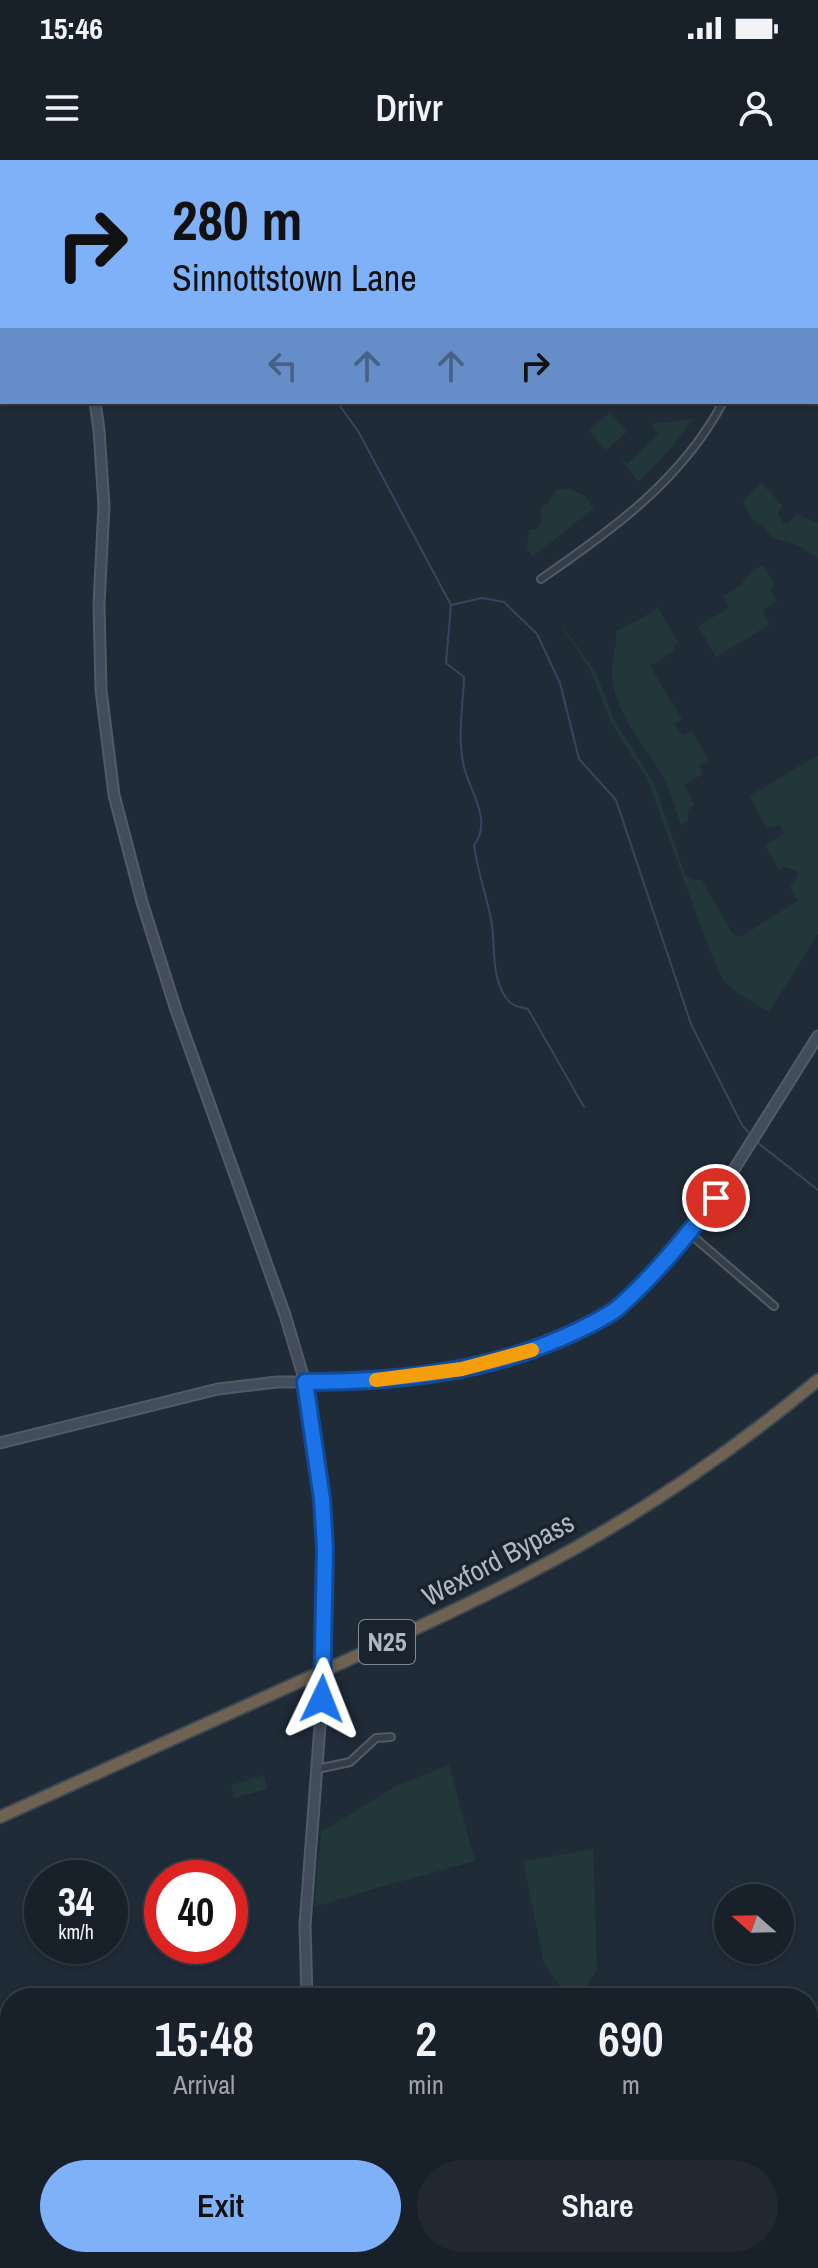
<!DOCTYPE html>
<html lang="en">
<head>
<meta charset="utf-8">
<style>
	body { margin:0; font-family:"Archivo Narrow",sans-serif; background:#212832; color:#f1f3f6; height:100vh; display:flex; flex-direction:column; font-size:30px; white-space:nowrap }
	* { box-sizing:border-box; margin:0 }
	p { font-size:26px; color:#9fa3a8 }
	.icon { flex:none; width:44px; height:44px; fill:none; stroke:currentColor; stroke-width:2; stroke-linecap:round; stroke-linejoin:round }
	.map { position:relative; flex:1; overflow:hidden }
	.side { position:absolute; left:0px; top:1828px; width:818px; height:280px; display:flex; flex-direction:column; background:#18202a; border-radius:32px 32px 0 0; box-shadow:0 2px 6px #0004,0 0 0 2px #363e47 }
	.side>* { flex:none }
	.banner { position:absolute; left:0px; top:0px; width:818px; height:244px; box-shadow:0 2px 6px #0004,0 0 0 2px #363e47; background:#7fb1f9; color:#111; overflow:hidden }
	.needle { width:52px; rotate:290deg }
	.controls { position:absolute; left:714px; top:1724px; display:grid; gap:16px }
	.controls a { display:grid; place-items:center; width:80px; height:80px; border-radius:50%; background:#18202a; box-shadow:0 2px 6px #0004,0 0 0 2px #363e47; font-size:40px }
	.speed { position:absolute; left:24px; top:1700px; display:flex; gap:16px; font-size:40px; font-weight:700; text-align:center }
	.speed>* { display:grid; place-content:center; width:104px; height:104px; border-radius:50%; background:#18202a; box-shadow:0 2px 6px #0004,0 0 0 2px #363e47; line-height:1 }
	.speed small { font-size:20px; font-weight:400 }
	.speed .limit { border:12px solid #d22; background:#fff; color:#111 }
	.pin { position:absolute; display:grid; place-items:center; width:68px; height:68px; color:#fff; margin:-34px; border:4px solid #fff; border-radius:50%; box-shadow:0 2px 8px #0007 }
	.me { position:absolute; width:88px; margin:-44px; rotate:2deg; stroke-linejoin:round; filter:drop-shadow(0 0 6px #0008) }
	.turn { display:flex; align-items:center; gap:28px; height:168px; padding:0 40px; font-size:36px }
	.turn .icon { width:104px; height:104px; stroke-width:2.5 }
	.turn b { display:block; font-size:56px; line-height:68px }
	.lanes { display:flex; align-items:center; height:76px; padding:0 40px; background:#0003; justify-content:center; gap:40px; direction:ltr }
	.lanes .off { opacity:.35 }
	.eta { display:flex; justify-content:space-evenly; align-items:center; height:136px; text-align:center }
	.eta b { font-size:48px; font-weight:600; line-height:56px }
	.primary-button { display:flex; gap:16px; margin-top:auto; padding:16px 40px }
	.primary-button a { flex:1; height:92px; border-radius:48px; background:#7fb1f9; color:#111; font-size:32px; font-weight:600; line-height:92px; text-align:center }
	.primary-button a+a { background:#212832; color:#f1f3f6 }
	.status { display:flex; justify-content:space-between; align-items:center; height:56px; padding:0 40px; background:#18202a; direction:ltr }
	.status svg { height:22px; fill:currentColor }
	header { display:flex; justify-content:space-between; align-items:center; height:104px; padding:0 40px; background:#18202a; font-size:36px; font-weight:600 }
	.map>svg:first-child { display:block }
</style>
</head>
<body>
<div class="status"><b>15:46</b><svg viewBox="0 0 49 12"><path d="M0 12V9h3v3zM5 12V6h3v6zM10 12V3h3v9zM15 12V0h3v12zM26 1h20v11H26zM47 4h2v5h-2z"/></svg></div>
<header><svg class="icon" aria-label="menu" viewBox="0 0 24 24"><path d="M4 6h16M4 12h16M4 18h16"/></svg>Drivr<svg class="icon" aria-label="person" viewBox="0 0 24 24"><circle cx="12" cy="8" r="4"/><path d="M4 21q1-7 8-7t8 7"/></svg></header>
<div class="map">
<svg width="818" height="2108" viewBox="0 0 818 2108">
	<rect width="100%" height="100%" fill="#202b38"/>
	<!-- green -->
	<g fill="#223739">
		<path d="M610 252 627 272 606 290 589 271Z"/>
		<path d="M693 259 671 288 639 322 621 300 622 299 627 304 659 274 651 264Z"/>
		<path d="M761 323 783 346 778 353 782 362 787 364 797 354 818 363V398L795 384 772 378 763 365 754 363 743 341Z"/>
		<path d="M568 328 584 335 594 348 532 397 527 388 529 370 538 369 542 360 540 349 550 341 555 330Z"/>
		<path d="M763 405 774 424 771 430 777 441 762 450 770 464 716 497 698 466 729 448 723 436 743 424 742 421C750 416 754 408 763 405Z"/>
		<path d="M658 447 678 483 673 486 675 490 650 506 682 559 675 564 682 575 692 571 708 600 699 606 703 614 684 625 694 644 688 651V661L681 665C675 648 670 629 661 613 642 583 618 556 612 520 609 502 618 488 616 471L642 458Z"/>
		<path d="M564 468 596 513 614 559 655 625 685 715 695 720H702L732 773 741 777 797 741 790 727 798 715 795 710 785 707 779 710 765 685 784 673 780 665 772 668 766 666 749 636 818 595V774L769 852 740 834 723 821 706 781 647 618 619 576 610 560 590 509 563 469Z"/>
		<path d="M449 1605 475 1701 380 1727 314 1747 321 1672 400 1624Z"/>
		<path d="M264 1615 267 1629 234 1638 231 1625Z"/>
		<path d="M593 1689 597 1809C590 1822 583 1835 568 1838L544 1804 523 1701Z"/>
		<path d="M0 2039 10 2049V2098H55L60 2103 54 2108H0Z"/>
	</g>
	<g fill="none" stroke-linecap="round" stroke-linejoin="round">
		<!-- stream -->
		<g stroke="#334760" stroke-width="2">
			<path d="M347 0V2"/>
			<path d="M337 242 358 271 451 445 482 438 504 442 537 474 560 523 579 599 616 640 691 864 742 965 749 973"/>
			<path d="M451 445 446 503 464 517C463 547 457 577 464 607 470 632 493 661 474 685 477 710 486 734 491 759 496 785 490 814 506 838 512 846 519 847 528 849L584 947"/>
			<path d="M758 983 818 1030"/>
		</g>
		<!-- street casing -->
		<g stroke="#515b66" stroke-width="10">
			<g id="street">
				<path d="M763 0V2"/>
				<path d="M541 419C612 370 682 320 723 242"/>
				<path d="M689 1073 774 1146"/>
				<path d="M317 1609 350 1602 376 1578 391 1577"/>
			</g>
		</g>
		<!-- secondary casing -->
		<g stroke="#515b66" stroke-width="13">
			<g id="secondary">
				<path d="M29 0V2"/>
				<path d="M95 242 99 270 104 346 99 444 101 530 114 635 142 742 176 850 285 1155 305 1222 322 1339 325 1389 324 1471"/>
				<path d="M0 1283 218 1229 277 1222H339L396 1219 462 1209 518 1195 594 1162 618 1148 649 1118 689 1073 716 1038 818 876"/>
				<path d="M307 1838 305 1765 322 1539"/>
				<path d="M0 1898 10 1915"/>
				<path d="M168 2098 177 2108"/>
				<path d="M340 2098 342 2108"/>
			</g>
		</g>
		<!-- highway casing -->
		<g stroke="#3e4853" stroke-width="15">
			<path id="highway" d="M0 1657C94 1615 187 1572 281 1530 364 1493 446 1456 527 1414 630 1361 729 1294 818 1220"/>
		</g>
		<!-- street -->
		<use href="#street" stroke="#343d49" stroke-width="6"/>
		<!-- secondary -->
		<use href="#secondary" stroke="#424c5c" stroke-width="9"/>
		<!-- highway -->
		<use href="#highway" stroke="#6f6251" stroke-width="11"/>
		<!-- secondary-bridge casing -->
		<g stroke="#515b66" stroke-width="13" stroke-linecap="butt">
			<path id="secondary-bridge" d="M322 1539 324 1471"/>
		</g>
		<!-- secondary-bridge -->
		<use href="#secondary-bridge" stroke="#424c5c" stroke-width="9"/>
	</g>
	<g fill="none" stroke-linecap="round" stroke-linejoin="round">
		<!-- route casing -->
		<g stroke="#114b97" stroke-width="20">
			<path id="route" d="M322 1539 325 1389 322 1339 305 1222C398 1222 492 1212 577 1171 591 1164 607 1157 619 1147 655 1115 686 1077 716 1038"/>
		</g>
		<!-- route -->
		<use href="#route" stroke="#1a73e8" stroke-width="14"/>
		<!-- slow -->
		<path stroke="#f59e0b" stroke-width="14" d="M376 1220 462 1209 532 1190"/>
	</g>
	<g text-anchor="middle" stroke-width="7" stroke-linejoin="round" paint-order="stroke">
		<!-- shield labels -->
		<rect fill="#19222d" stroke="#818b97" stroke-width="2" x="359" y="1460" width="56" height="44" rx="6"/>
		<g font-size="26" font-weight="bold" fill="#aeb8c5">
			<text x="387" y="1491">N25</text>
		</g>
		<!-- street labels -->
		<g font-size="28" fill="#aeb8c5" stroke="#19222d">
			<text transform="translate(498 1399) rotate(-28)" y="10">Wexford Bypass</text>
		</g>
	</g>
</svg>
<div class="controls">
<a><svg class="needle" viewBox="-14 -14 28 28"><path d="M0-13l5 13h-10z" fill="#e53935"/><path d="M0 13l5-13h-10z" fill="#9fa3a8"/></svg></a>
</div>
<div class="speed"><div>34<small>km/h</small></div><div class="limit">40</div></div>
<div class="pin" style="left:716px;top:1038px;background:#d93025"><svg class="icon" aria-label="arrive" viewBox="0 0 24 24"><path d="M6 21V4h12l-3 4 3 4H6"/></svg></div>
<svg class="me" style="left:322px;top:1539px" viewBox="-20 -20 40 40"><path d="M0-17L14 15 0 8-14 15z" fill="#1a73e8" stroke="#fff" stroke-width="4"/></svg>
<div class="banner">
<div class="turn"><svg class="icon" aria-label="right" viewBox="0 0 24 24"><path d="M7 20v-9h11M14 6l5 5-5 5"/></svg><div><b>280 m</b>Sinnottstown Lane</div></div>
<div class="lanes"><svg class="icon off" aria-label="left" viewBox="0 0 24 24"><path d="M17 20v-9H6M10 6l-5 5 5 5"/></svg><svg class="icon off" aria-label="ahead" viewBox="0 0 24 24"><path d="M12 20V5M6 11l6-6 6 6"/></svg><svg class="icon off" aria-label="ahead" viewBox="0 0 24 24"><path d="M12 20V5M6 11l6-6 6 6"/></svg><svg class="icon" aria-label="right" viewBox="0 0 24 24"><path d="M7 20v-9h11M14 6l5 5-5 5"/></svg></div>
</div>
<section class="side">
<div class="eta">
<div><b>15:48</b><p>Arrival</p></div>
<div><b>2</b><p>min</p></div>
<div><b>690</b><p>m</p></div>
</div>
<div class="primary-button"><a>Exit</a><a>Share</a></div>
</section>
</div>
</body>
</html>
